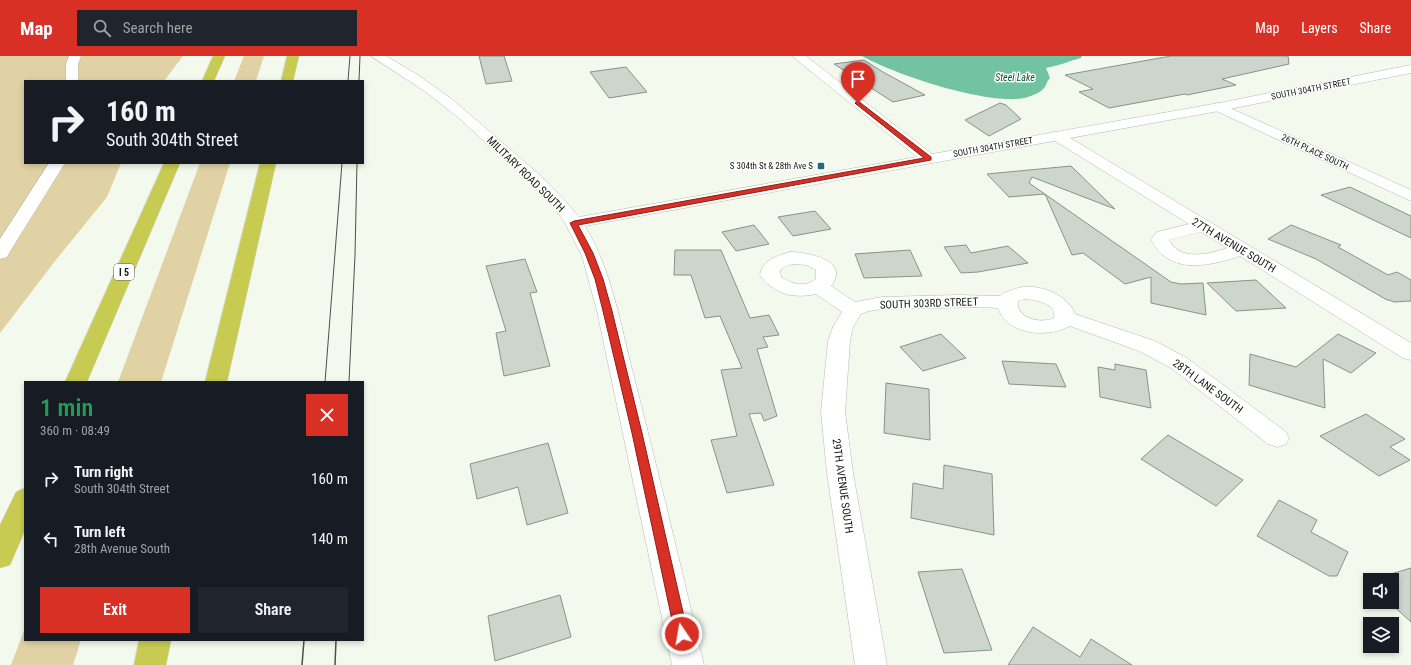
<!DOCTYPE html>
<html lang="en">
<head>
<meta charset="utf-8">
<style>
	body { margin:0; font-family:"Roboto Condensed",sans-serif; background:#20242c; color:#f1f3f6; height:100vh; display:flex; flex-direction:column; font-size:15px; white-space:nowrap }
	* { box-sizing:border-box; margin:0 }
	p { font-size:13px; color:#9ea1a6 }
	.icon { flex:none; width:22px; height:22px; fill:none; stroke:currentColor; stroke-width:2; stroke-linecap:round; stroke-linejoin:round }
	.map { position:relative; flex:1; overflow:hidden }
	.drawer { position:absolute; left:24px; top:325px; width:340px; height:260px; display:flex; flex-direction:column; background:#171b24; border-radius:0px; box-shadow:0 2px 6px #0003 }
	.drawer>* { flex:none }
	.banner { position:absolute; left:24px; top:24px; width:340px; height:84px; border-radius:0px; box-shadow:0 2px 6px #0003; background:#171b24; color:#f1f3f6; overflow:hidden }
	.tools { position:absolute; left:1363px; top:517px; display:grid; gap:8px }
	.tools a { display:grid; place-items:center; width:36px; height:36px; border-radius:0px; background:#171b24; box-shadow:0 2px 6px #0003; font-size:20px }
	.pin { position:absolute; display:grid; place-items:center; width:34px; height:34px; color:#fff; margin:-41px -17px; border-radius:50% 50% 50% 0; rotate:-45deg; box-shadow:0 0 4px #0007 }
	.pin .icon { rotate:45deg }
	.me { position:absolute; width:44px; margin:-22px; rotate:348deg; stroke-linejoin:round; filter:drop-shadow(0 0 3px #0008) }
	.turn { display:flex; align-items:center; gap:14px; height:84px; padding:0 16px; font-size:18px }
	.turn .icon { width:52px; height:52px; stroke-width:2.5 }
	.turn b { display:block; font-size:28px; line-height:34px }
	.round { display:grid; place-items:center; flex:none; width:42px; height:42px; border-radius:0px; background:#20242c }
	.head { display:flex; align-items:center; justify-content:space-between; height:68px; padding:0 16px }
	h1 { font-size:24px; font-weight:600; line-height:30px; color:#1e9e55 }
	.action { display:flex; gap:8px; margin-top:auto; padding:8px 16px }
	.action a { flex:1; height:46px; border-radius:0px; background:#d93025; color:#fff; font-size:16px; font-weight:600; line-height:46px; text-align:center }
	.action a+a { background:#20242c; color:#f1f3f6 }
	ul { padding:0; list-style:none }
	li { display:flex; align-items:center; gap:12px; height:60px; padding:0 16px }
	li div { flex:1 }
	li b { display:block; font-size:15px }
	li em { font-style:normal }
	header { display:flex; align-items:center; gap:24px; box-sizing:border-box; height:56px; padding:0 20px; background:#d93025; color:#fff }
	header strong { font-size:19px }
	nav { display:flex; gap:22px; margin-inline-start:auto; font-size:14px }
	.search { width:280px; height:36px; background:#20242c; display:flex; align-items:center; gap:10px; box-sizing:border-box; padding:0 14px; border-radius:0px; color:#9ea1a6; font-size:15px }
	.map>svg:first-child { display:block }
</style>
</head>
<body>
<header>
<strong>Map</strong>
<div class="search"><svg class="icon" aria-label="search" viewBox="0 0 24 24"><circle cx="10" cy="10" r="6"/><path d="M15 15l6 6"/></svg>Search here</div>
<nav><a>Map</a><a>Layers</a><a>Share</a></nav>
</header>
<div class="map">
<svg width="1411" height="609" viewBox="0 0 1411 609">
	<rect width="100%" height="100%" fill="#f3f9ed"/>
	<!-- green -->
	<g fill="#e0d2a4">
		<path d="M0 0H183L164 25H25V107H121L107 141 55 205 0 277Z"/>
		<path d="M244 0H264L256 25H234Z"/>
		<path d="M200 107H230L161 326H118Z"/>
		<path d="M25 572V584H81L73 609H11Z"/>
	</g>
	<!-- water -->
	<path fill="#71c3a1" d="M862 0H861H1082L1081 2C1069 5 1058 10 1046 12L1050 22C1046 26 1047 29 1044 32 1040 37 1033 39 1028 41 994 52 893 18 862 0Z"/>
	<!-- building -->
	<g fill="#ccd6cc" stroke="#89938a">
		<path d="M479 0H504L512 25 486 28Z"/>
		<path d="M1171 0H1288L1289 8 1222 23 1236 29 1187 39 1185 38 1109 52 1079 36 1093 33 1065 19Z"/>
		<path d="M864 4 883 16 925 39 893 46 834 8Z"/>
		<path d="M626 11 647 36 609 42 590 16Z"/>
		<path d="M1000 47 1006 49 1021 63 989 80 965 64Z"/>
		<path d="M1071 110 1115 153 1032 121 1029 127 1171 226 1181 228 1203 227 1206 259 1151 247V221L1125 228 1083 197 1072 199 1045 138 1009 141 987 118Z"/>
		<path d="M1350 131 1411 160V182L1321 139Z"/>
		<path d="M815 155 831 173 793 180 778 161Z"/>
		<path d="M754 169 769 188 736 195 722 176Z"/>
		<path d="M1291 169 1341 189 1338 191 1388 219 1397 216 1411 224V245L1394 246 1389 244H1387L1316 203 1268 183Z"/>
		<path d="M966 189 971 197 1008 190 1028 207 978 216 961 217 944 191Z"/>
		<path d="M675 194H721L750 262 769 259 779 279 763 281 768 291 757 293 777 360 764 365 761 357 749 358 774 429 727 437 711 384 737 380 721 314 742 312 720 260 705 262 691 219H674Z"/>
		<path d="M910 194 922 220 864 222 855 198Z"/>
		<path d="M525 203 537 236 530 237 550 310 504 320 496 277 506 275 486 210Z"/>
		<path d="M1256 224 1286 252 1236 255 1207 227Z"/>
		<path d="M941 278 966 302 923 315 900 291Z"/>
		<path d="M1338 278 1376 297 1351 317 1323 303 1325 352 1249 329 1250 298 1296 311Z"/>
		<path d="M1002 305 1056 308 1066 331 1009 328Z"/>
		<path d="M1115 308 1146 314 1151 352 1100 341 1098 311 1115 314Z"/>
		<path d="M886 327 929 333 930 384 884 377Z"/>
		<path d="M1366 358 1405 383 1390 391 1410 404 1379 420 1320 380Z"/>
		<path d="M1168 379 1243 424 1216 450 1141 403Z"/>
		<path d="M548 387 568 457 527 469 518 431 477 443 470 408Z"/>
		<path d="M944 409 992 418 994 479 911 462 913 427 943 433Z"/>
		<path d="M1279 444 1317 464 1311 476 1348 496 1337 520H1329L1257 480Z"/>
		<path d="M1411 512V566L1389 546H1392V524H1370V528L1367 525Z"/>
		<path d="M962 513 992 594 944 597 918 516Z"/>
		<path d="M560 539 571 581 495 605 488 560Z"/>
		<path d="M1033 571 1080 601 1091 583 1132 609H1008Z"/>
	</g>
	<g fill="none" stroke-linecap="round" stroke-linejoin="round">
		<!-- street casing -->
		<g stroke="#b6bcb1" stroke-width="1">
			<g id="street">
				<path d="M69 0H81L78 8V25H66V8Z"/>
				<path d="M1219 47 1411 134V145L1214 54 1212 51 1214 48Z"/>
				<path d="M1057 76 1062 77 1411 287V304L1403 302 1240 200C1210 210 1168 220 1151 183L1157 176 1189 168 1052 83 1050 80 1052 77ZM1201 176 1227 192C1209 198 1180 206 1169 184Z"/>
				<path d="M49 107H65L9 197 7 201 0 203V183Z"/>
				<path d="M790 196C807 196 851 204 831 230L855 246 882 241 958 239 1000 240 1002 238C1009 235 1016 232 1023 231 1042 229 1068 239 1075 258L1155 285 1187 302 1286 376 1289 382 1286 388 1277 391 1268 388 1171 312 1139 295 1070 270C1048 282 1008 280 998 252L982 251 882 253 869 255 861 258 853 271 850 285 845 356 853 417 887 609H855L827 417 821 356 828 285 833 271 842 256 816 238C794 243 773 238 760 219 762 204 777 200 790 196ZM792 208 807 209 816 214V223C805 232 792 228 781 221L780 214 784 211ZM1025 243C1036 244 1057 247 1054 262 1042 268 1015 263 1018 245Z"/>
			</g>
		</g>
		<!-- secondary casing -->
		<g stroke="#b6bcb1" stroke-width="1">
			<path id="secondary" d="M371 0H386L418 19 453 44 542 121 566 146 579 161 917 101 792 0H806L932 98 1219 47 1411 9V17L1219 55 585 170C612 215 620 267 633 317 658 414 681 511 704 609H672L597 255 582 200 565 167 555 153 531 128 460 63 426 36Z"/>
		</g>
		<!-- highway casing -->
		<g stroke="#dadada" stroke-width="1">
			<g id="highway">
				<path d="M213 0H225L214 25H202Z"/>
				<path d="M287 0H299L293 25H281Z"/>
				<path d="M164 107H180L87 326H65Z"/>
				<path d="M260 107H276L227 326H205Z"/>
				<path d="M25 432V474L10 509 0 512V469L16 436Z"/>
				<path d="M139 584H171L166 609H134Z"/>
			</g>
		</g>
		<!-- street -->
		<use href="#street" fill="#fff" fill-rule="evenodd"/>
		<!-- secondary -->
		<use href="#secondary" fill="#fff" fill-rule="evenodd"/>
		<!-- highway -->
		<use href="#highway" fill="#c7cb51" fill-rule="evenodd"/>
		<!-- tram-far1 -->
		<g stroke="#4d504a" stroke-width="1">
			<path d="M348 25 350 0"/>
			<path d="M359 25 360 0"/>
			<path d="M325 326 342 107"/>
			<path d="M349 326 355 199 357 107"/>
		</g>
		<!-- tram -->
		<g stroke="#4d504a" stroke-width="1.5">
			<path d="M302 609 304 584"/>
			<path d="M335 609 336 584"/>
		</g>
	</g>
	<!-- route -->
	<path fill="#d93025" stroke="#8d1f18" d="M858 45 931 101V104L578 169 593 197 603 223 612 255 642 377 688 578 686 582 682 584 677 582 675 578 632 377 603 255 595 223 585 197 570 167 574 165 924 102 856 48 855 47Z"/>
	<!-- markers -->
	<rect fill="#27697c" stroke="#fff" stroke-width="1.5" x="817" y="106" width="8" height="8" rx="2"/>
	<g text-anchor="middle" stroke-width="3" stroke-linejoin="round" paint-order="stroke">
		<!-- far-street labels -->
		<g font-size="9" fill="#171915" stroke="#fff">
			<text transform="translate(1311 33) rotate(-11)" y="3">SOUTH 304TH STREET</text>
			<text transform="translate(993 91) rotate(-10)" y="3">SOUTH 304TH STREET</text>
			<text transform="translate(1315 96) rotate(25)" y="3">26TH PLACE SOUTH</text>
		</g>
		<!-- far-poi labels -->
		<g font-size="9" fill="#171915" stroke="#fff" text-anchor="end">
			<text x="813" y="113">S 304th St &amp; 28th Ave S</text>
		</g>
		<!-- far-water labels -->
		<g font-size="10" font-style="italic" fill="#094e38" stroke="#fff">
			<text x="1015" y="25">Steel Lake</text>
		</g>
		<!-- shield labels -->
		<rect fill="#fff" stroke="#5d5e5b" stroke-width="1" x="114" y="208" width="20" height="16" rx="3"/>
		<g font-size="10" font-weight="bold" fill="#171915">
			<text x="124" y="220">I 5</text>
		</g>
		<!-- street labels -->
		<g font-size="11" fill="#171915" stroke="#fff">
			<text transform="translate(526 118) rotate(44)" y="4">MILITARY ROAD SOUTH</text>
			<text transform="translate(1234 189) rotate(31)" y="4">27TH AVENUE SOUTH</text>
			<text transform="translate(929 247) rotate(-2)" y="4">SOUTH 303RD STREET</text>
			<text transform="translate(1208 330) rotate(36)" y="4">28TH LANE SOUTH</text>
			<text transform="translate(843 430) rotate(82)" y="4">29TH AVENUE SOUTH</text>
		</g>
	</g>
</svg>
<div class="tools">
<a><svg class="icon" aria-label="sound" viewBox="0 0 24 24"><path d="M4 9h4l5-4v14l-5-4H4zM17 9q2 3 0 6"/></svg></a>
<a><svg class="icon" aria-label="layers" viewBox="0 0 24 24"><path d="M12 4l9 5-9 5-9-5zM3 14l9 5 9-5"/></svg></a>
</div>
<div class="pin" style="left:858px;top:47px;background:#d93025"><svg class="icon" aria-label="arrive" viewBox="0 0 24 24"><path d="M6 21V4h12l-3 4 3 4H6"/></svg></div>
<svg class="me" style="left:682px;top:578px" viewBox="-20 -20 40 40"><circle r="17" fill="#d93025" stroke="#fff" stroke-width="3"/><path d="M0-11L8 9 0 5-8 9z" fill="#fff"/></svg>
<div class="banner">
<div class="turn"><svg class="icon" aria-label="right" viewBox="0 0 24 24"><path d="M7 20v-9h11M14 6l5 5-5 5"/></svg><div><b>160 m</b>South 304th Street</div></div>
</div>
<section class="drawer">
<div class="head"><div><h1>1 min</h1><p>360 m · 08:49</p></div><a class="round" style="background:#d93025;color:#fff"><svg class="icon" aria-label="close" viewBox="0 0 24 24"><path d="M6 6l12 12M18 6L6 18"/></svg></a></div>
<ul>
<li><svg class="icon" aria-label="right" viewBox="0 0 24 24"><path d="M7 20v-9h11M14 6l5 5-5 5"/></svg><div><b>Turn right</b><p>South 304th Street</p></div><em>160 m</em></li>
<li><svg class="icon" aria-label="left" viewBox="0 0 24 24"><path d="M17 20v-9H6M10 6l-5 5 5 5"/></svg><div><b>Turn left</b><p>28th Avenue South</p></div><em>140 m</em></li>
</ul>
<div class="action"><a>Exit</a><a>Share</a></div>
</section>
</div>
</body>
</html>
